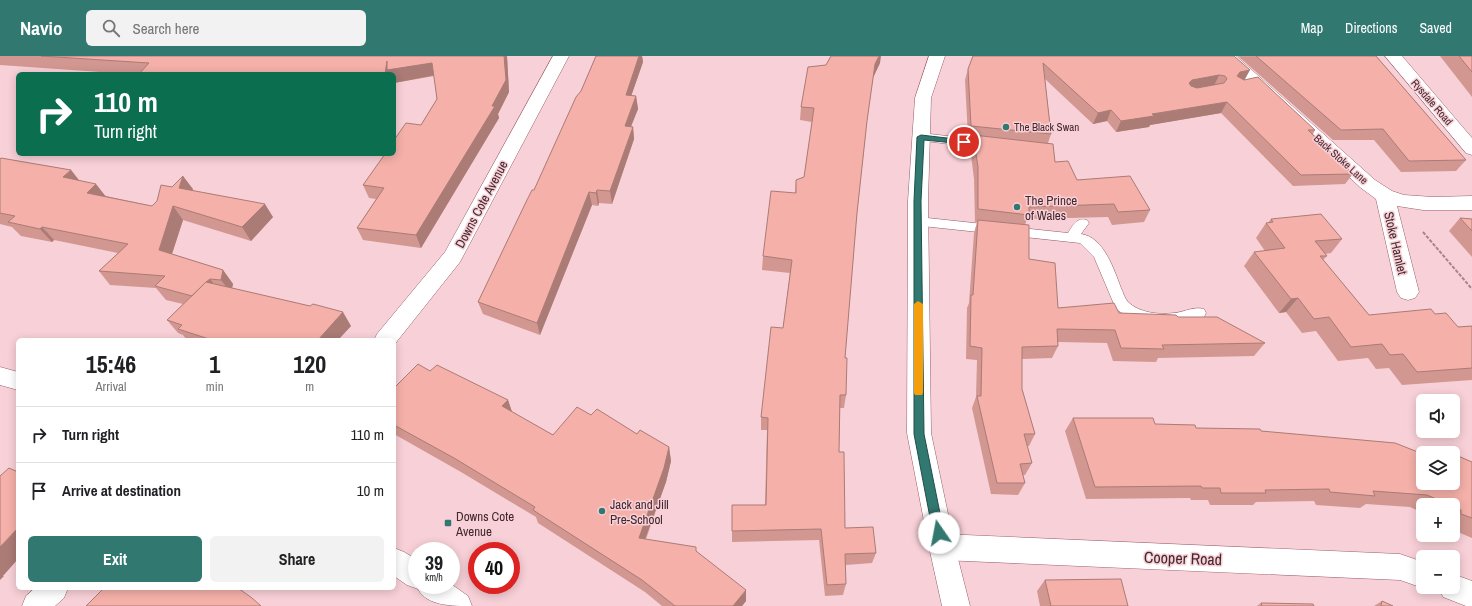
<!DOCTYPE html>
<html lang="en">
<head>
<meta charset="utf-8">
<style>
	body { margin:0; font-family:"Archivo Narrow",sans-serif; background:#f2f2f2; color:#202124; height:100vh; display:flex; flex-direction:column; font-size:15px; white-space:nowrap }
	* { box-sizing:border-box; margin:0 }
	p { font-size:13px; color:#757577 }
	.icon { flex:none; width:22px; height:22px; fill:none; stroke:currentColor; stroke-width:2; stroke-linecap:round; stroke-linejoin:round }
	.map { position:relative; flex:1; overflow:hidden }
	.side { position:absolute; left:16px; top:282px; width:380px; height:252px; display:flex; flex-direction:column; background:#fff; border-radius:6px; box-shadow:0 2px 10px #0003 }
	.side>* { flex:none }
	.banner { position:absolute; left:16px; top:16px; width:380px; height:84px; border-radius:6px; box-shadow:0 2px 10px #0003; background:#0b6e4f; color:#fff; overflow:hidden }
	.controls { position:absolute; left:1416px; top:338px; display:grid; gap:8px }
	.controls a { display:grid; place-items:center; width:44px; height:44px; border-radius:6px; background:#fff; box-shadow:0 2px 10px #0003; font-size:20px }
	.speed { position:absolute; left:408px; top:486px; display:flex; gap:8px; font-size:20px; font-weight:700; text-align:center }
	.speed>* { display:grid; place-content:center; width:52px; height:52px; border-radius:50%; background:#fff; box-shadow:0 2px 10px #0003; line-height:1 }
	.speed small { font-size:10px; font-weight:400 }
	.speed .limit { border:6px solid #d22; background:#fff; color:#111 }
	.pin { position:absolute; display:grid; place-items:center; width:34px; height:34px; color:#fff; margin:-17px; border:2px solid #fff; border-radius:50%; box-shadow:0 1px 4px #0007 }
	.me { position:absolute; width:44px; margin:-22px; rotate:348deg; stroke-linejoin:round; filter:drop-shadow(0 0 3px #0008) }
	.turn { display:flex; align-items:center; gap:14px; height:84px; padding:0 12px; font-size:18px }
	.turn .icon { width:52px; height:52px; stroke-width:2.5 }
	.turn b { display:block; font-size:28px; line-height:34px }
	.eta { display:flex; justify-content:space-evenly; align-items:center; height:68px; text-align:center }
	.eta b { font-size:24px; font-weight:700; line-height:28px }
	.action { display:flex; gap:8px; margin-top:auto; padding:8px 12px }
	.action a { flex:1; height:46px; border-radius:6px; background:#317871; color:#fff; font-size:16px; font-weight:700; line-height:46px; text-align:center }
	.action a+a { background:#f2f2f2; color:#202124 }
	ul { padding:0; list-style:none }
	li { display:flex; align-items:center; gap:12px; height:56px; padding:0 12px; border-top:1px solid #e0e0e0 }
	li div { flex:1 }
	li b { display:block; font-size:15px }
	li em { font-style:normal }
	header { display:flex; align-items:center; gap:24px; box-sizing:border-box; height:56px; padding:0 20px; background:#317871; color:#fff }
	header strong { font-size:19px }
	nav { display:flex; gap:22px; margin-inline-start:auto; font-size:14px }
	.search { width:280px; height:36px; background:#f2f2f2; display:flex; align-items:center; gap:10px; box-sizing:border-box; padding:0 14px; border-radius:6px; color:#757577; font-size:15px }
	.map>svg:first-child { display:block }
</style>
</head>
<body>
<header>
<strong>Navio</strong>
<div class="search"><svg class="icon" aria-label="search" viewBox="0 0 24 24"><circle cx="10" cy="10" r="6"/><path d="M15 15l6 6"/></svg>Search here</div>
<nav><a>Map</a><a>Directions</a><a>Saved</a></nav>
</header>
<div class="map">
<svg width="1472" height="550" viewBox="0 0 1472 550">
	<rect width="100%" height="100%" fill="#f8d0d7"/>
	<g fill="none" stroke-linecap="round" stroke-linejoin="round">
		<!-- lane casing -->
		<g stroke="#985e6b" stroke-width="1">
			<g id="lane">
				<path d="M921 77 990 85 994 86 996 89 994 92 990 93 917 84 915 81 917 78Z"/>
				<path d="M918 161 1068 177C1073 169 1077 161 1087 164L1089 167 1081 178C1104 181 1114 214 1121 232 1123 236 1125 243 1128 246 1139 257 1160 259 1174 257 1185 256 1194 250 1204 253L1206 257 1204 261 1174 269 1153 268 1131 263 1116 253 1094 201 1080 187 913 169 911 166 913 163Z"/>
			</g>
		</g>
		<!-- street casing -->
		<g stroke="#985e6b" stroke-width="1">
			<g id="street">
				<path d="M553 0H569L460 206 394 289V284H374L377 278 445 196Z"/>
				<path d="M1219 0H1236L1375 124 1392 135 1404 139 1433 141 1472 140V154H1423L1397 150 1419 236 1415 242 1408 244 1401 242 1397 236 1376 143 1361 132Z"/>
				<path d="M1385 0H1402L1472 82V99L1466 97Z"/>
				<path d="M942 478 1400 498 1423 506V531H1426L1423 532 1400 524 942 504 933 500 929 491 933 482Z"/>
				<path d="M1453 518 1472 525V550H1466L1443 541 1439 531H1453Z"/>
				<path d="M35 532H68L64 542 55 550H22L26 540Z"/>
			</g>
		</g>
		<!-- secondary casing -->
		<g stroke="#985e6b" stroke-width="1">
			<path id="secondary" d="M929 0H945L931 42 928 145 931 377 955 491 970 550H942L929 491 907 377 908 145 915 42Z"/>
		</g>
		<!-- primary casing -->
		<g stroke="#985e6b" stroke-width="1">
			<g id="primary">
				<path d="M0 311 18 316V334L0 329Z"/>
				<path d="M394 492 404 496 417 504V529L451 528 468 540 472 550C452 550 427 550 418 533L407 529 394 520Z"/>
			</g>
		</g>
		<!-- path -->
		<path stroke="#a6848b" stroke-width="2" stroke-dasharray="3.5 1.5" stroke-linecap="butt" d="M1423 176 1472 233"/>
		<!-- lane -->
		<use href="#lane" fill="#fff" fill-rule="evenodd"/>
		<!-- street -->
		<use href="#street" fill="#fff" fill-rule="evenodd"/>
		<!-- secondary -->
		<use href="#secondary" fill="#fff" fill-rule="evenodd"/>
		<!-- primary -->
		<use href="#primary" fill="#fff" fill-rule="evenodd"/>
	</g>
	<!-- wall -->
	<g fill="#d29791">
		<path d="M0 0H507L509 36 498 58 499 62 421 192 363 184 357 172 376 143 369 142 363 129 421 69 437 43 434 20 394 27V18H129L0 9Z"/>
		<path d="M596 0H642L643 6 631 40H636L638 53 631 70 633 71 634 83 612 148 599 147 598 150 592 149 540 279 483 258 478 246 534 134 581 35Z"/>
		<path d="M973 0H1234L1244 24 1315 74 1313 78 1353 118 1345 128 1293 130 1221 57 1150 69 1149 71 1116 76 1107 65 1093 68 1045 23 1051 78 1048 87 1055 106 1077 124 1150 154 1144 166 1112 169 1108 161 1027 163 1025 169 1029 203 1058 252 1119 257 1178 261 1265 287 1254 300 1158 302 1156 306 1113 305 1107 287 1058 286V290L1052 302 1022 303V333L1035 378 1029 390H1027L1032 407 1025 419H1023L1025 427 1018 439 991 438 972 352 976 341 977 304 966 303 967 252 969 247 974 177 977 166H975L974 123 970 91 973 81H968L965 24 968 13Z"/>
		<path d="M1238 0H1376L1466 104 1456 115 1401 116 1374 84H1333Z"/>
		<path d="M1440 0H1472V41Z"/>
		<path d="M880 7 873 21 867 65 857 157 845 302 846 339 844 352H840L839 396 845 472 876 497 872 507 846 509V528L843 539 825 540 819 484 732 486V449H765L767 374H761V361L783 272 790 217 762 214 763 200 795 137 796 124 804 121 812 66 800 64 801 51Z"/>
		<path d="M0 103 71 114 79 125 106 140 152 150 172 131 193 133 192 134 273 161 251 185 183 164 172 198 223 214 233 228 232 232 351 270 338 284H187L183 279 178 277 167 264 183 248 166 244 156 232 110 229 99 215 118 197 54 184 52 186 21 180 12 171 0 168Z"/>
		<path d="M1460 162 1472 163V201L1449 175Z"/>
		<path d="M1271 163 1342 183 1331 197 1325 198 1327 200 1323 204 1369 259 1435 258 1458 271 1472 270V324L1402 329 1389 312 1376 313 1368 302 1338 305 1316 275 1302 277 1286 256 1279 257 1244 210 1254 196 1265 195 1256 182 1266 167H1268Z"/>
		<path d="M430 315 508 344 512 356 553 379 591 359 669 391 671 405 666 426 646 483 697 496 746 545 742 550H662L645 536 538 467 536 461 461 416 394 378V332Z"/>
		<path d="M1073 362 1196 372 1261 375 1423 427 1458 400 1472 406V482L1453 474V449H1423V457L1410 451 1366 448 1360 452 1316 449 1314 445 1256 446 1253 449H1210L1208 444H1191L1190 442 1086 443 1065 375Z"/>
		<path d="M1045 524 1128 550H1040L1037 535Z"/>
		<path d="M1382 545 1393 550H1374Z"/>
		<path d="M1261 547 1314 550H1257Z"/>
	</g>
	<!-- shaded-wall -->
	<g fill="#ab7b76">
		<path d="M504 0H507L509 36 498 58 499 62 421 192 416 179Z"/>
		<path d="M639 0H642L643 6 627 52 626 39Z"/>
		<path d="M879 0H881L880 7 873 22 875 8Z"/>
		<path d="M387 5 432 7 436 19 394 27V18H385Z"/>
		<path d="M1250 14 1244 25 1234 27 1240 16Z"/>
		<path d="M1219 19 1214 30 1187 35 1189 27 1192 24Z"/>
		<path d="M636 40 638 53 626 83 625 70Z"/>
		<path d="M1227 46 1221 57 1150 69 1149 71 1116 76 1121 65 1152 58Z"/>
		<path d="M1111 54 1107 65 1093 68 1098 57Z"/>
		<path d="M633 71 634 83 612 148 610 135Z"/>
		<path d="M71 114 82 128 63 121Z"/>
		<path d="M183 120 193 133 189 146 179 132Z"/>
		<path d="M96 128 107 142 87 137Z"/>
		<path d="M597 134 599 147 598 150 596 137Z"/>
		<path d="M589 136 592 149 540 279 537 267Z"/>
		<path d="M265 148 273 161 251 185 242 171Z"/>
		<path d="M173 150 183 164 169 207 159 194Z"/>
		<path d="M42 171 54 184 52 186 40 173Z"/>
		<path d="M223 214 233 228 231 237 221 224Z"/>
		<path d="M210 223 220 236 206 226Z"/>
		<path d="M1298 242 1286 256 1279 257 1291 243Z"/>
		<path d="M343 256 351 270 338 284H318Z"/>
		<path d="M508 344 513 359 502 350Z"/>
		<path d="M669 391 671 405 666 426 641 494 639 482Z"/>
		<path d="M18 472V503L3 520H4L0 524V491Z"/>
		<path d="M746 534V545L742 550H733Z"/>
	</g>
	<!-- building -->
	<g fill="#f4b0a9" stroke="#ab7b76" fill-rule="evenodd">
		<path d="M41 0H504L506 24 492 50H495L416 179 357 172 384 132 363 129 385 98H394V84L406 67 421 69 437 43 432 7 387 14V5L385 18H139L149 7Z"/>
		<path d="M596 0H639L626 39 636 40 625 70 633 71 610 135 597 134 596 137 589 136 537 267 478 246 526 146 532 134H534L576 41 581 35Z"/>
		<path d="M831 0H879L875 8 867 65 857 157 845 302H847L846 339H840L839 396H844L845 472 873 471 876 497 845 498 846 528 827 529 821 473 732 475V449H766L768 362 761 361 771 271 783 272 792 204 763 200 771 135 796 137V124L804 121 814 52 801 51 808 11 826 9Z"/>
		<path d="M973 0H1234L1250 14 1240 16 1237 20 1244 24 1258 21 1315 74H1308L1353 118 1301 119 1227 46 1152 58 1154 60 1121 65 1111 54 1098 57 1043 7 1051 78 971 70 968 13ZM1219 19 1225 20 1227 23 1224 27 1197 32 1191 30 1189 27 1192 24Z"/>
		<path d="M1256 0H1376L1466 104 1409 105 1383 73 1341 74Z"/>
		<path d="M1459 0H1472V16Z"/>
		<path d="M973 79 1053 88 1055 106 1068 105 1077 124 1130 120 1150 154 1118 156 1114 148 1029 151V159L978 153V111Z"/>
		<path d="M1 102 71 114 63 121 96 128 87 137 152 150 157 145 161 129 172 131 183 120 179 132 265 148 242 171 173 150 159 194 223 214 221 224 210 223 206 226 310 250 313 248 343 256 318 284H212L178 273 182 269 167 264 206 226 192 240 155 230 165 220 99 215 128 188 42 171 40 173 8 166 15 160 0 157V103Z"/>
		<path d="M1321 158 1342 183 1315 185 1327 200H1320L1369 259 1431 253 1435 258 1446 257 1458 271 1472 270V312L1417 316 1403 298 1390 299 1382 288 1351 291 1329 261 1314 263 1298 242 1291 243 1254 196 1285 192 1266 167 1273 166 1271 163Z"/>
		<path d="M1460 162 1472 163V175Z"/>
		<path d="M978 164 1029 169V203L1055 207 1058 252 1114 247 1119 257 1176 259 1178 261H1217L1265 287 1162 289 1164 293 1121 292 1115 274 1057 273 1058 290 1022 291V333L1035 378H1024L1032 407 1020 408 1025 427H997L977 340H981L982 292 970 290 971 239H973Z"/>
		<path d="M418 308 430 315 437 309 508 344 502 350 553 379 577 351 591 359 597 353 637 378 640 374 669 391 664 412 639 482 696 491V495L746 534 733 550H675L642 524 533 454 535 451 454 402 394 369V332Z"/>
		<path d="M1073 362H1153L1155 368 1195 369 1196 372 1260 373 1261 375 1395 387 1423 398V427H1453V397H1434L1445 393 1455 397 1458 400 1472 406V462L1461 458V454L1453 450V449H1450L1427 439 1373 435 1375 440 1330 436 1329 433 1265 434 1266 437H1221L1220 432H1202L1201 430 1095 431Z"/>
		<path d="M9 412 18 416V472L0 491V420Z"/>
		<path d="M1121 523 1128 550H1051L1045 524Z"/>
		<path d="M104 532H238L252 542 261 550H86Z"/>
		<path d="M1382 545 1393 550H1381Z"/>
		<path d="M1261 547 1313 548 1314 550H1262Z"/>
	</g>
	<!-- route -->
	<path fill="#317871" stroke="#204e49" d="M921 79 964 84 968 86 964 88 924 84 921 145 924 378 944 477 943 481 939 482 935 481 933 477 914 378V145L917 81Z"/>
	<!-- slow -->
	<path fill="#f59e0b" d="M918 245 923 248V337L922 339H915L914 337V248Z"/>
	<!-- markers -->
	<g fill="#317871" stroke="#f8d0d7" stroke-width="1.5">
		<circle cx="1006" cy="71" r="4"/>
		<circle cx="1017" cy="151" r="4"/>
		<circle cx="602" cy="455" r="4"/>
		<rect x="444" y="463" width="8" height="8" rx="2"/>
	</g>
	<g text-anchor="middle" stroke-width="3" stroke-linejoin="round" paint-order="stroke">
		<!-- far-street labels -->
		<g font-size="11" fill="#42282e" stroke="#f8d0d7">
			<text transform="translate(1432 46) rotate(49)" y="4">Rysdale Road</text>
			<text transform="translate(1341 103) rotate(42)" y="4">Back Stoke Lane</text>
		</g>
		<!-- far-poi labels -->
		<g font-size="11" fill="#42282e" stroke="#f8d0d7" text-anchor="start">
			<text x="1014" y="75">The Black Swan</text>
		</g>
		<!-- poi labels -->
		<g font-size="13" fill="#42282e" stroke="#f8d0d7" text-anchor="start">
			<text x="1025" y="149">The Prince<tspan x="1025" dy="15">of Wales</tspan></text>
			<text x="610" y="453">Jack and Jill<tspan x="610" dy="15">Pre-School</tspan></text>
			<text x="456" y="465">Downs Cote<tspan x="456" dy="15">Avenue</tspan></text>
		</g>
		<!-- street labels -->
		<g font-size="13" fill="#42282e" stroke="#f8d0d7">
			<text transform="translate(481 148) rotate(-62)" y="5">Downs Cote Avenue</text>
			<text transform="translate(1396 187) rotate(77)" y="5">Stoke Hamlet</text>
		</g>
		<!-- near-street labels -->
		<g font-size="16" fill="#42282e" stroke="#f8d0d7">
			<text transform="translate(1183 502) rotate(2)" y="6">Cooper Road</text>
		</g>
	</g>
</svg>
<div class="controls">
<a><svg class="icon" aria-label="sound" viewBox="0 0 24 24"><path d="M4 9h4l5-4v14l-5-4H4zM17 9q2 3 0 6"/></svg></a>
<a><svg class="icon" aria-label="layers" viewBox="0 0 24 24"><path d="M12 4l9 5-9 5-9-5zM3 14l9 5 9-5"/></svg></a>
<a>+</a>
<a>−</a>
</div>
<div class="speed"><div>39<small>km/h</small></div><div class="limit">40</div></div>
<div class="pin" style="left:964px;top:86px;background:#d93025"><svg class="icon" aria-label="arrive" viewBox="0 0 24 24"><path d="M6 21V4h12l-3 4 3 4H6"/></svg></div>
<svg class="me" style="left:939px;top:477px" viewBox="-20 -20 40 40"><circle r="19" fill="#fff"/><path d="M0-13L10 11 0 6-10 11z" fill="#317871"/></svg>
<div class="banner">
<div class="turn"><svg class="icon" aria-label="right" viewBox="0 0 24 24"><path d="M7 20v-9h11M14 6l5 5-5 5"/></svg><div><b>110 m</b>Turn right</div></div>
</div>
<section class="side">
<div class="eta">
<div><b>15:46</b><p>Arrival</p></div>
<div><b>1</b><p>min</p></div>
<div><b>120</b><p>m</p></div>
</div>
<ul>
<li><svg class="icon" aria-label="right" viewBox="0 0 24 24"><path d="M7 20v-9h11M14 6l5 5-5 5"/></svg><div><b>Turn right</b></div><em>110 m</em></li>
<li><svg class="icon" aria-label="arrive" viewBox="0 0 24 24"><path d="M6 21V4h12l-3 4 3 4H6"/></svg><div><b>Arrive at destination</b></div><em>10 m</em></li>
</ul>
<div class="action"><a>Exit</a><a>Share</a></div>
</section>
</div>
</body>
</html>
